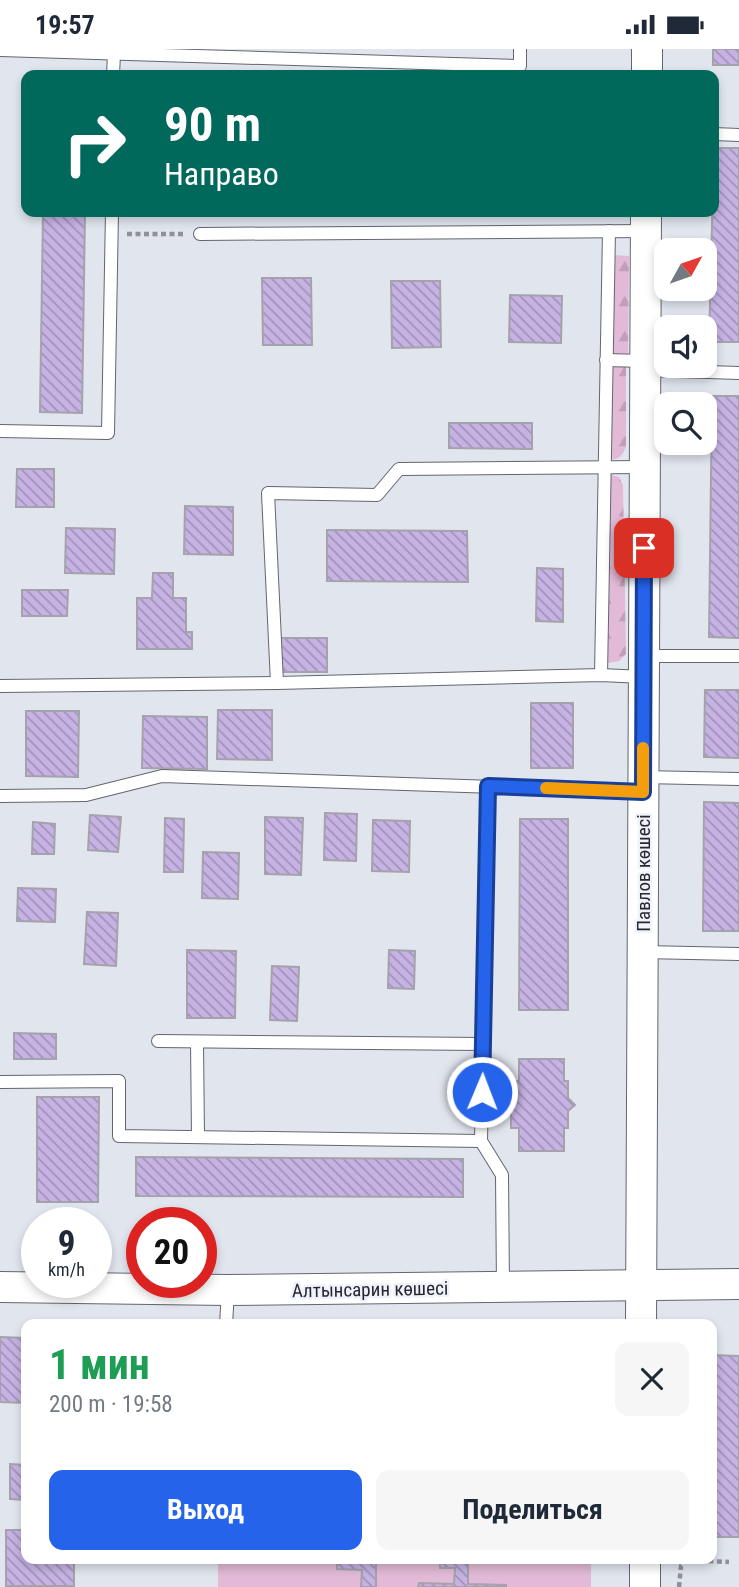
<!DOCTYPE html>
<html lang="ru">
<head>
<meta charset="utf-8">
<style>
	body { margin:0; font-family:"Roboto Condensed",sans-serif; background:#f6f6f7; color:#1f2937; height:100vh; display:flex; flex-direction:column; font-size:26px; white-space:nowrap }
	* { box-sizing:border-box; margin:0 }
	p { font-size:23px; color:#747a83 }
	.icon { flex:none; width:38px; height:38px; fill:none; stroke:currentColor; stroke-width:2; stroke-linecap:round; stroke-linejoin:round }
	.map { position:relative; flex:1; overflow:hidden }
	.side { position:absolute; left:21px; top:1270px; width:696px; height:245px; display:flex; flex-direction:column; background:#fff; border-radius:14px; box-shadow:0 4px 10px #0003 }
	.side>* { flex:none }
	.guide { position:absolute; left:21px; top:21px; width:698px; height:147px; border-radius:14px; box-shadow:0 4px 10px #0003; background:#00695c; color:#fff; overflow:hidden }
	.needle { width:46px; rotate:50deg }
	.fabs { position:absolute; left:654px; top:189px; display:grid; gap:14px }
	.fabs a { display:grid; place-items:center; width:63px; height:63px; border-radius:14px; background:#fff; box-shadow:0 4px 10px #0003; font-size:35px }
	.speed { position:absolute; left:21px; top:1158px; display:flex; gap:14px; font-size:35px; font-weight:700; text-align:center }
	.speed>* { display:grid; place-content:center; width:91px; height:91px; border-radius:50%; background:#fff; box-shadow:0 4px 10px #0003; line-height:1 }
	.speed small { font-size:18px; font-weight:400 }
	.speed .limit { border:10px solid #d22; background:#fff; color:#111 }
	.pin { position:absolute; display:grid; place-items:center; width:60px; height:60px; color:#fff; margin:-30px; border-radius:14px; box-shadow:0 4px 10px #0006 }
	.me { position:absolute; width:77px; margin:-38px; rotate:1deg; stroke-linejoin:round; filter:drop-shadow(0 0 5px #0008) }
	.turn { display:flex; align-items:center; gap:24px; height:147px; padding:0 28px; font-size:32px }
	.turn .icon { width:91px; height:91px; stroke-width:2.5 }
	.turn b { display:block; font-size:49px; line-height:60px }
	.round { display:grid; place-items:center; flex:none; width:74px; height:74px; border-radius:14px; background:#f6f6f7 }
	.overview { display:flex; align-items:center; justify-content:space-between; height:119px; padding:0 28px }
	h1 { font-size:42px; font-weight:700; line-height:52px; color:#1e9e55 }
	.action { display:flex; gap:14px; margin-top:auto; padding:14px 28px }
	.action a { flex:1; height:80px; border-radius:14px; background:#2563eb; color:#fff; font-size:28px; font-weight:700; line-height:80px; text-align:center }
	.action a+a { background:#f6f6f7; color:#1f2937 }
	.status { display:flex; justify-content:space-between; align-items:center; height:49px; padding:0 35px; background:#fff; direction:ltr }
	.status svg { height:19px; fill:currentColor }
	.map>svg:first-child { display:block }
</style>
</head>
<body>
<div class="status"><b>19:57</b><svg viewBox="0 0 49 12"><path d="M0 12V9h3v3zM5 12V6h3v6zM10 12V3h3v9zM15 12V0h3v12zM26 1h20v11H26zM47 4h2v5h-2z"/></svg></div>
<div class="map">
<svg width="739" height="1538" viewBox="0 0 739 1538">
	<defs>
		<pattern id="forest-firs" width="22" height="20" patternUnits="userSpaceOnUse" patternTransform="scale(1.75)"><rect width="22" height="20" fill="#e2b9d6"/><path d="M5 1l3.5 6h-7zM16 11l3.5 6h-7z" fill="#c29fb8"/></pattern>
		<pattern id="building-back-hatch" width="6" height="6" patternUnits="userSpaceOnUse" patternTransform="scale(1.75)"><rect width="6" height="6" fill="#c6b3e4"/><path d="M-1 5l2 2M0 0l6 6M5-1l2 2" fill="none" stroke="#a192b9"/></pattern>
	</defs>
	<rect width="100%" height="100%" fill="#e1e5ee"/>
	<!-- green -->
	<rect fill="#e2b9d6" x="218" y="1510" width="373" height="28"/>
	<!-- forest -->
	<g fill="url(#forest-firs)">
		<path d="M613 206 629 207 628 308H610Z"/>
		<path d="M611 315H626V398C622 407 619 411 609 410Z"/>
		<path d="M611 426 619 428 623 436 626 605 619 612 608 614Z"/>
	</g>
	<!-- building -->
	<g fill="url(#building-back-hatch)" stroke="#a5a2ab" stroke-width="2">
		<rect x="713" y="0" width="26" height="16"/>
		<path d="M714 99H739V293H709Z"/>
		<path d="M43 163H85L82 364 40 363Z"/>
		<path d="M262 229H311L312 296H263Z"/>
		<path d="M391 232H440L441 298 392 299Z"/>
		<path d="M510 246 562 247 561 294 509 293Z"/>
		<path d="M712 347H739V589L709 588Z"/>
		<path d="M449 374H532V400L449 399Z"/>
		<path d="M17 420H54V458H16Z"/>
		<path d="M185 457 233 458V506L184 505Z"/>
		<path d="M66 479 115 480 114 525 65 524Z"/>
		<path d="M327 481 467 482 468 533 327 532Z"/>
		<path d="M537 519 563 520V573L536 572Z"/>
		<path d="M153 524H173V549H186V583H192V600H137V549H152Z"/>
		<path d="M22 541H68L67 567H22Z"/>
		<rect x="279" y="589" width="48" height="34"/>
		<path d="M705 641H739V709L704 708Z"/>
		<rect x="531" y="654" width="42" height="65"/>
		<path d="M218 661H272V711L217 710Z"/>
		<path d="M26 662H79L78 728 26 727Z"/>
		<path d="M143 667 207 668V720L142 719Z"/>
		<path d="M704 753 739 754V882H703Z"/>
		<path d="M325 764 357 765 356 812 324 811Z"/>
		<path d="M90 766 121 768 118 803 88 801Z"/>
		<path d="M265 768 303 769 301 826 265 825Z"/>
		<path d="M165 769 184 770 183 823H164Z"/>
		<path d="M520 770H568V961H519Z"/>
		<path d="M373 771 410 772 409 823 372 822Z"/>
		<path d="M33 773 55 775 54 805H32Z"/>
		<path d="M203 803 239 804 238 850 202 849Z"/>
		<path d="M18 839 56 840 55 873 17 872Z"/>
		<path d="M87 863 118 864 116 917 84 915Z"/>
		<path d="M187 901 236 902 235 969H187Z"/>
		<path d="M389 901 415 902 414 940 388 939Z"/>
		<path d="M272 917 299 918 297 972 270 971Z"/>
		<path d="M14 984 56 985V1010H14Z"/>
		<path d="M519 1010H564V1032H568V1049L575 1056 568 1062V1079H564V1102H519V1079H511V1032H519Z"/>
		<path d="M37 1048H99L98 1153H37Z"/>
		<path d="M136 1108 463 1110V1148L136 1147Z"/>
		<path d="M0 1288 26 1289V1354L0 1353Z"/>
		<path d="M712 1306 739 1307V1488H712Z"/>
		<path d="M10 1415 26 1416V1451L10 1450Z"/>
		<path d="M6 1481H26V1510H74V1537H6Z"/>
		<path d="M337 1510H376V1538H361L362 1521 337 1520Z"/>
		<path d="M440 1510H468V1535L506 1536V1538H418L419 1534 454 1535 455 1519H440Z"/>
	</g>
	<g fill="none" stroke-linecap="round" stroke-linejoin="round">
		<!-- service casing -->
		<g stroke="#63666e" stroke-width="14">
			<g id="service">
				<path d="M0 1 520 17V0"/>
				<path d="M113 26 114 5"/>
				<path d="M714 85 739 86"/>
				<path d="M200 185 646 182"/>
				<path d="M606 311 645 312"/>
				<path d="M645 321 739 324"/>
				<path d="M0 382 108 384 112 163"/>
				<path d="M644 607H739"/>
				<path d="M601 626 609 182"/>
				<path d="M277 634 268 444 377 446 399 420 645 418"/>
				<path d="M0 637 277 634 601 626 643 628"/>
				<path d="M643 728 739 730"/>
				<path d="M488 737 481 1092 502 1126 503 1238"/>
				<path d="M0 747 86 746 162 727 643 743"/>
				<path d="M643 903 739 905"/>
				<path d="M158 992 483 995"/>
				<path d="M197 993 198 1088"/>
				<path d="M0 1033 119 1032V1087L481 1092"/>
				<path d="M226 1276 228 1242"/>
			</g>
		</g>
		<!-- tertiary casing -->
		<g stroke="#63666e" stroke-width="32">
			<g id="tertiary">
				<path d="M647 26V0"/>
				<path d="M0 1238 228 1241 739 1235"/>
				<path d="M641 1276 646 163"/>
				<path d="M645 1510V1538"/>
			</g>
		</g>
		<!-- path -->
		<g stroke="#8e9197" stroke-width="4.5" stroke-dasharray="5 3.5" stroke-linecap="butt">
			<path d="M127 185H185"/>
			<path d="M679 1538 681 1517 687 1511 729 1513"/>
		</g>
		<!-- service -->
		<use href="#service" stroke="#fff" stroke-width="12"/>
		<!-- tertiary -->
		<use href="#tertiary" stroke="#fff" stroke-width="30"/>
	</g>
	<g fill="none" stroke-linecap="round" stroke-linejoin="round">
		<!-- route casing -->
		<g stroke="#184099" stroke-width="18">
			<path id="route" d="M482 1043 488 737 643 743 644 499"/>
		</g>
		<!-- route -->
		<use href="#route" stroke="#2563eb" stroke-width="12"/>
		<!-- slow -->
		<path stroke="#f59e0b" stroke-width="12" d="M546 739 643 743V699"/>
	</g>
	<g text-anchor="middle" stroke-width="5" stroke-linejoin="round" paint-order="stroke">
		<!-- street labels -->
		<g font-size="19" fill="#27282c" stroke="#eff2fc">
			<text transform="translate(643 824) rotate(-90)" y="7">Павлов көшесі</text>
			<text transform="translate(370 1240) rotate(-1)" y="7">Алтынсарин көшесі</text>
		</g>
	</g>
</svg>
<div class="fabs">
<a><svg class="needle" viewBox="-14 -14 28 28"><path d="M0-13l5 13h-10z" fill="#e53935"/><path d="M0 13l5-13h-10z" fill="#747a83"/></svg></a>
<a><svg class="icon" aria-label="sound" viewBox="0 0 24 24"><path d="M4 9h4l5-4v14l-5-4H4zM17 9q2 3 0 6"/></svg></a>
<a><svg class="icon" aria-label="search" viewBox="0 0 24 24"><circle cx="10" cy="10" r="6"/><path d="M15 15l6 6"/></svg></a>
</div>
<div class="speed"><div>9<small>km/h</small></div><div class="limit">20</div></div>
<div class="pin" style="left:644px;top:499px;background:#d93025"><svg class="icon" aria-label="arrive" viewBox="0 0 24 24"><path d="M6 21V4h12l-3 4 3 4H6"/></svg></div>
<svg class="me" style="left:482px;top:1043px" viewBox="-20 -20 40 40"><circle r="17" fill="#2563eb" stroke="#fff" stroke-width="3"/><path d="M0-11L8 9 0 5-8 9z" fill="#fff"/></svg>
<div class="guide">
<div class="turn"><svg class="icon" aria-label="right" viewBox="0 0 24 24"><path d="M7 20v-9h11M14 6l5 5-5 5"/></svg><div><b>90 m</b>Направо</div></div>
</div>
<section class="side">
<div class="overview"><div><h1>1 мин</h1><p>200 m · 19:58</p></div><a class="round"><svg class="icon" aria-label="close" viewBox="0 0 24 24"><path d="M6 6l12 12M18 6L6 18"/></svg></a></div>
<div class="action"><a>Выход</a><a>Поделиться</a></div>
</section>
</div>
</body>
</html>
